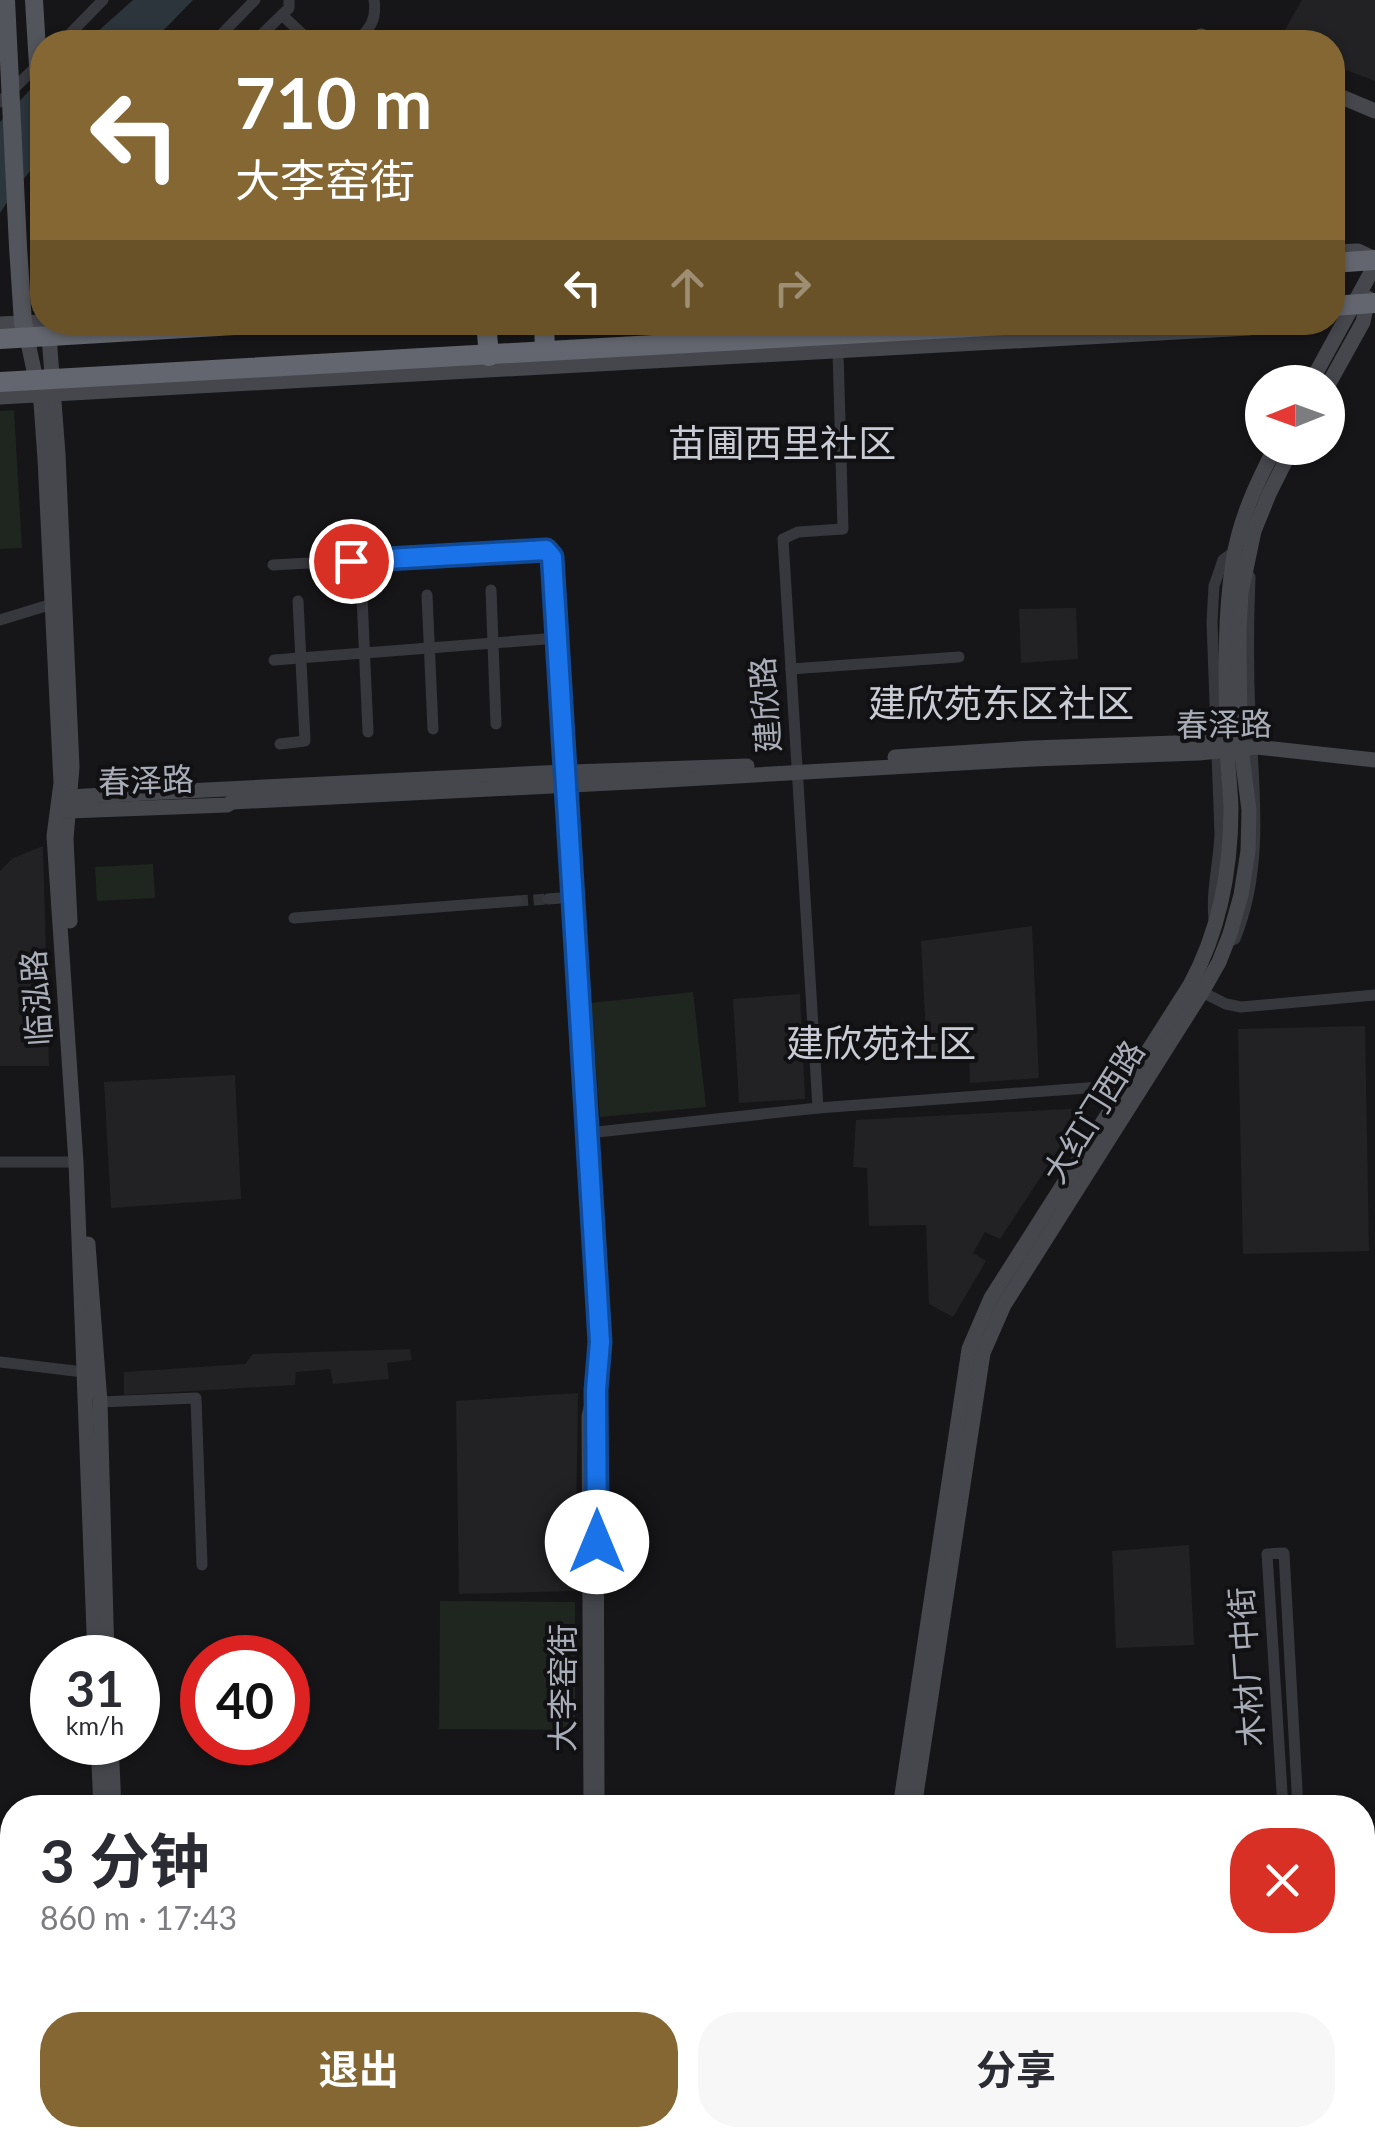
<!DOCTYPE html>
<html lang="zh">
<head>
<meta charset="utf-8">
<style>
	body { margin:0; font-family:Lato,"Noto Sans SC",sans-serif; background:#f7f7f7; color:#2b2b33; height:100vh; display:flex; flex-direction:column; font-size:38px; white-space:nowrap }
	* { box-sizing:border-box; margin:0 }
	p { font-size:32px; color:#7c7c81 }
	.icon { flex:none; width:55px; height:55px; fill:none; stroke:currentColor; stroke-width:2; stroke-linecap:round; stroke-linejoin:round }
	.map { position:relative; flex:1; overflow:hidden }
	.side { position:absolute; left:0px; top:1795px; width:1375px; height:352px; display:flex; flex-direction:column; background:#fff; border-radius:40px 40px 0 0; box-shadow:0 2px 8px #0004 }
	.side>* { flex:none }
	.banner { position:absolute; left:30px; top:30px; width:1315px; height:305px; border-radius:40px; box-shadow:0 2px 8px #0004; background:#856733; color:#fff; overflow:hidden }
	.needle { width:65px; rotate:269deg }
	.fabs { position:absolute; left:1245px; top:365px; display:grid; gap:20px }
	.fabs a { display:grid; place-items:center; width:100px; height:100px; border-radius:50%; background:#fff; box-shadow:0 2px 8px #0004; font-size:50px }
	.speed { position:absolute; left:30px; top:1635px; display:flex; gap:20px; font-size:50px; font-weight:700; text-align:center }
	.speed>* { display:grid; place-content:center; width:130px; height:130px; border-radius:50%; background:#fff; box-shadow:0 2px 8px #0004; line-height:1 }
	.speed small { font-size:25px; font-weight:400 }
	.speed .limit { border:15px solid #d22; background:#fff; color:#111 }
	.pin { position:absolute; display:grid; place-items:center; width:85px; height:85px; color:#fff; margin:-42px; border:5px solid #fff; border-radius:50%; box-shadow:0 2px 10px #0007 }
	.me { position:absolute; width:110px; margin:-55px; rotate:0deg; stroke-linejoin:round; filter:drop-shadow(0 0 8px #0008) }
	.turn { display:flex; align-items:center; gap:35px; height:210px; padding:0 40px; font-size:45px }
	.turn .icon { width:130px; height:130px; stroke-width:2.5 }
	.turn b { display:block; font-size:70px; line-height:85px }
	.lanes { display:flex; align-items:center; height:95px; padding:0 40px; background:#0003; justify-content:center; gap:50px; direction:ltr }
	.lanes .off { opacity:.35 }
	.round { display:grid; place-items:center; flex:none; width:105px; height:105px; border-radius:40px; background:#f7f7f7 }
	.headline { display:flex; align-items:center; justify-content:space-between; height:170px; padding:0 40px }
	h1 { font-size:60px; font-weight:700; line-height:75px }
	.cta { display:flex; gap:20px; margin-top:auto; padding:20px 40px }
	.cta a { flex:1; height:115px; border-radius:40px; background:#856733; color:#fff; font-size:40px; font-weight:700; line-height:115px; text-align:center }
	.cta a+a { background:#f7f7f7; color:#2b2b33 }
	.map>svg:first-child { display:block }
</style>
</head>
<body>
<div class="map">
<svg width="1375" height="2146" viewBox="0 0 1375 2146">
	<rect width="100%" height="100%" fill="#161618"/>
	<!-- built -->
	<g fill="#222225">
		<path d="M1302 0H1375V81L1333 65 1332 42H1278Z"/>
		<path d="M1076 608 1078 659 1021 663 1019 609Z"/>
		<path d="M43 846 49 1066H0V871L13 858Z"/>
		<path d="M1032 926 1039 1078 970 1083 969 1052 927 1055 921 941Z"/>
		<path d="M800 994 805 1099 739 1103 733 999Z"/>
		<path d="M1365 1026 1369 1251 1243 1254 1238 1029Z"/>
		<path d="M235 1075 241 1199 111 1208 104 1082Z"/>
		<path d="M1086 1108 1000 1239 985 1232 973 1253 986 1261 953 1317 929 1304 926 1225 869 1226 867 1168 853 1167 856 1120Z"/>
		<path d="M410 1349 412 1360 387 1363 389 1379 333 1384 330 1369 296 1372 295 1385 124 1395V1372L245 1364 253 1354Z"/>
		<path d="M578 1393 575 1591 459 1594 456 1401Z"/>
		<path d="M1189 1545 1194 1645 1116 1648 1112 1551Z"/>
		<path d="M139 2135H318L317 2146H138Z"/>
	</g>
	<!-- green -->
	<g fill="#1e261f">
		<path d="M14 410 22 548 0 549V411Z"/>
		<path d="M153 864 155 898 97 901 95 867Z"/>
		<path d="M693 992 706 1107 600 1117 591 1003Z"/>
		<path d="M440 1601 575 1602V1730L439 1729Z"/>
	</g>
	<!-- water -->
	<g fill="#2c353c">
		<path d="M133 0H193L152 42H86Z"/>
		<path d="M42 77V157L17 187 0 213V122Z"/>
	</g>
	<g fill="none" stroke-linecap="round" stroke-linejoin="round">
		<!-- river -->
		<g stroke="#2c353c" stroke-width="18">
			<path d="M0 1904 12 1909"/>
			<path d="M43 2146 44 2135"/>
		</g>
		<!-- street-tunnel -->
		<path stroke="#333438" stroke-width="11" stroke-dasharray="11 5.5" stroke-linecap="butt" d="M517 901 548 899"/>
		<!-- street -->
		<g stroke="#37383d" stroke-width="11">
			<path d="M282 15 311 42"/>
			<path d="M62 42 103 0"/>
			<path d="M214 42 255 0"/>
			<path d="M254 42 289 8V0"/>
			<path d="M357 42C370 28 377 20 374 0"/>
			<path d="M0 102 40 63"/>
			<path d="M273 565 546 550 552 557 601 1342 596 1390"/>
			<path d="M491 590 496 724"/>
			<path d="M427 595 433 729"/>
			<path d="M362 596 368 732"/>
			<path d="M0 620 52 604"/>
			<path d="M274 660 558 638"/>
			<path d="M791 669 959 657"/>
			<path d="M280 744 305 741 298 601"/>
			<path d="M548 899 573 897"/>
			<path d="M294 918 517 901"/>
			<path d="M1214 919C1211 891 1219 862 1220 834L1212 622 1214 586 1223 560 1235 551"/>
			<path d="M1230 941 1235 939C1264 868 1254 792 1250 717 1248 670 1248 624 1250 577"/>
			<path d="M1202 992 1226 1004 1241 1007 1375 995"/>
			<path d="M818 1108 783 539 798 532 843 529 838 351"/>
			<path d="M588 1133 818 1108 1127 1085"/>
			<path d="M0 1162H76"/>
			<path d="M0 1362 83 1372"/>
			<path d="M100 1402 196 1398 202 1565"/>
			<path d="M1283 1808 1267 1554 1284 1553 1298 1808"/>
			<path d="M0 1850 12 1851"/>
			<path d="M1116 2135 1117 2146"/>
		</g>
		<!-- secondary -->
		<g stroke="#45474d" stroke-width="15">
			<path d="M1201 36 1216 42"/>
			<path d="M1332 93 1375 111"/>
			<path d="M1332 252 1358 251 1375 259"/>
			<path d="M0 324 42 322"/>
			<path d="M49 336 58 454 72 767 66 839 70 921"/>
			<path d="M27 338 41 403 45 459 61 783 54 836 76 1162 95 1658"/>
			<path d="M1311 382 1375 265"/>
			<path d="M1328 385 1363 322 1368 298"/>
			<path d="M0 397 1249 328 1253 322"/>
			<path d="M895 757 1033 748 1232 741"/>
			<path d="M62 801 71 797 86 796 543 773 747 766"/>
			<path d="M62 805 69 811 227 805 232 802 650 781 1033 759 1199 753 1257 747 1375 760"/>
			<path d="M88 1244 100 1402 107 1658"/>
			<path d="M98 1742 101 1808"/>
			<path d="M111 1742 114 1808"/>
			<path d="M591 1808 589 1416 596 1390 597 1808"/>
			<path d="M900 1808 969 1349 991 1298 1190 985C1220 930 1231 870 1231 807 1230 784 1227 761 1227 738 1226 680 1224 620 1233 562 1239 521 1256 484 1275 448"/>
			<path d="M914 1808 983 1353 1004 1305 1202 992 1219 962 1230 934 1241 895 1248 851 1249 810 1240 740 1239 631 1241 593 1254 531 1269 494 1292 448"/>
			<path d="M1362 1963 1375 1962"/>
			<path d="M1362 1985H1375"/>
			<path d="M0 2020H12"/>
			<path d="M0 2040 12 2041"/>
			<path d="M599 2135V2146"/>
			<path d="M874 2135V2146"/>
			<path d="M110 2146 112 2135"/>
			<path d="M889 2146V2135"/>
		</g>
		<!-- primary -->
		<g stroke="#53555c" stroke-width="18">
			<path d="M6 0 18 246 23 323 27 338"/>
			<path d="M34 0 42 132"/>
		</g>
		<!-- highway -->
		<g stroke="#63666e" stroke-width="20">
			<path d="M1332 263 1375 260"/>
			<path d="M1332 306 1375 303"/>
			<path d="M486 322 489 356"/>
			<path d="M544 322 545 351"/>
			<path d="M0 339 284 322"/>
			<path d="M0 382 1059 322"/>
		</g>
	</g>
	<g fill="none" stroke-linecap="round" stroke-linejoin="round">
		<!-- route casing -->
		<g stroke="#114b97" stroke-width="25">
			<path id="route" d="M351 561 546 550 552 557 600 1342 596 1390 597 1542"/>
		</g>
		<!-- route -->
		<use href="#route" stroke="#1a73e8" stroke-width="18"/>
	</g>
	<g text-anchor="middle" stroke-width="8" stroke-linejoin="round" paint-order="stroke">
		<!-- street labels -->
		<g font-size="32" fill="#a8adb8" stroke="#111113">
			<text transform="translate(766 705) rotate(-94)" y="11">建欣路</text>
			<text transform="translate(1224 725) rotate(-1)" y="11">春泽路</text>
			<text transform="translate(146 781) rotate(-2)" y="11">春泽路</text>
			<text transform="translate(37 998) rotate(-94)" y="11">临泓路</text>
			<text transform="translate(1094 1112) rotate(-58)" y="11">大红门西路</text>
			<text transform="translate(1247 1667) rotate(-94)" y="11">木材厂中街</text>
			<text transform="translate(563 1688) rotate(-90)" y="11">大李窑街</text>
		</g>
		<!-- quarter labels -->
		<g font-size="38" fill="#c9ccd4" stroke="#111113">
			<text x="782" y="457">苗圃西里社区</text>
			<text x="1001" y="717">建欣苑东区社区</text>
			<text x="881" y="1057">建欣苑社区</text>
		</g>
	</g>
</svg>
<div class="fabs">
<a><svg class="needle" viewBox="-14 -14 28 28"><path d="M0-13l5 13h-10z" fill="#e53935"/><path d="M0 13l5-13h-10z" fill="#7c7c81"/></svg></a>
</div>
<div class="speed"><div>31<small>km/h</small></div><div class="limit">40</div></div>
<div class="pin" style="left:351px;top:561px;background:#d93025"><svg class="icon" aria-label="arrive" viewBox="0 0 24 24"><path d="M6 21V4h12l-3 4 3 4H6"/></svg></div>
<svg class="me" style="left:597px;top:1542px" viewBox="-20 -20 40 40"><circle r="19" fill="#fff"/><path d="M0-13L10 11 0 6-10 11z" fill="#1a73e8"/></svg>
<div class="banner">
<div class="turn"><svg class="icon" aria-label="left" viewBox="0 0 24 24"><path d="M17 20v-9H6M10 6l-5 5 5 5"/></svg><div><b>710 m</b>大李窑街</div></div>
<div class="lanes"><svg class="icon" aria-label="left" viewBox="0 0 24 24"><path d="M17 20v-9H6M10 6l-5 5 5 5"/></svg><svg class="icon off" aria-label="ahead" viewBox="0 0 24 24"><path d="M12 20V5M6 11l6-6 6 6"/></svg><svg class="icon off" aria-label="right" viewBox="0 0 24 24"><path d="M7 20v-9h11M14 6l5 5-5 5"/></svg></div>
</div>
<section class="side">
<div class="headline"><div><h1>3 分钟</h1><p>860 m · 17:43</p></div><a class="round" style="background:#d93025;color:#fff"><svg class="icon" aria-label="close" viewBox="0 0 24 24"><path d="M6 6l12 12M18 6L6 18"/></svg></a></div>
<div class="cta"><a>退出</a><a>分享</a></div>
</section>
</div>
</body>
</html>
